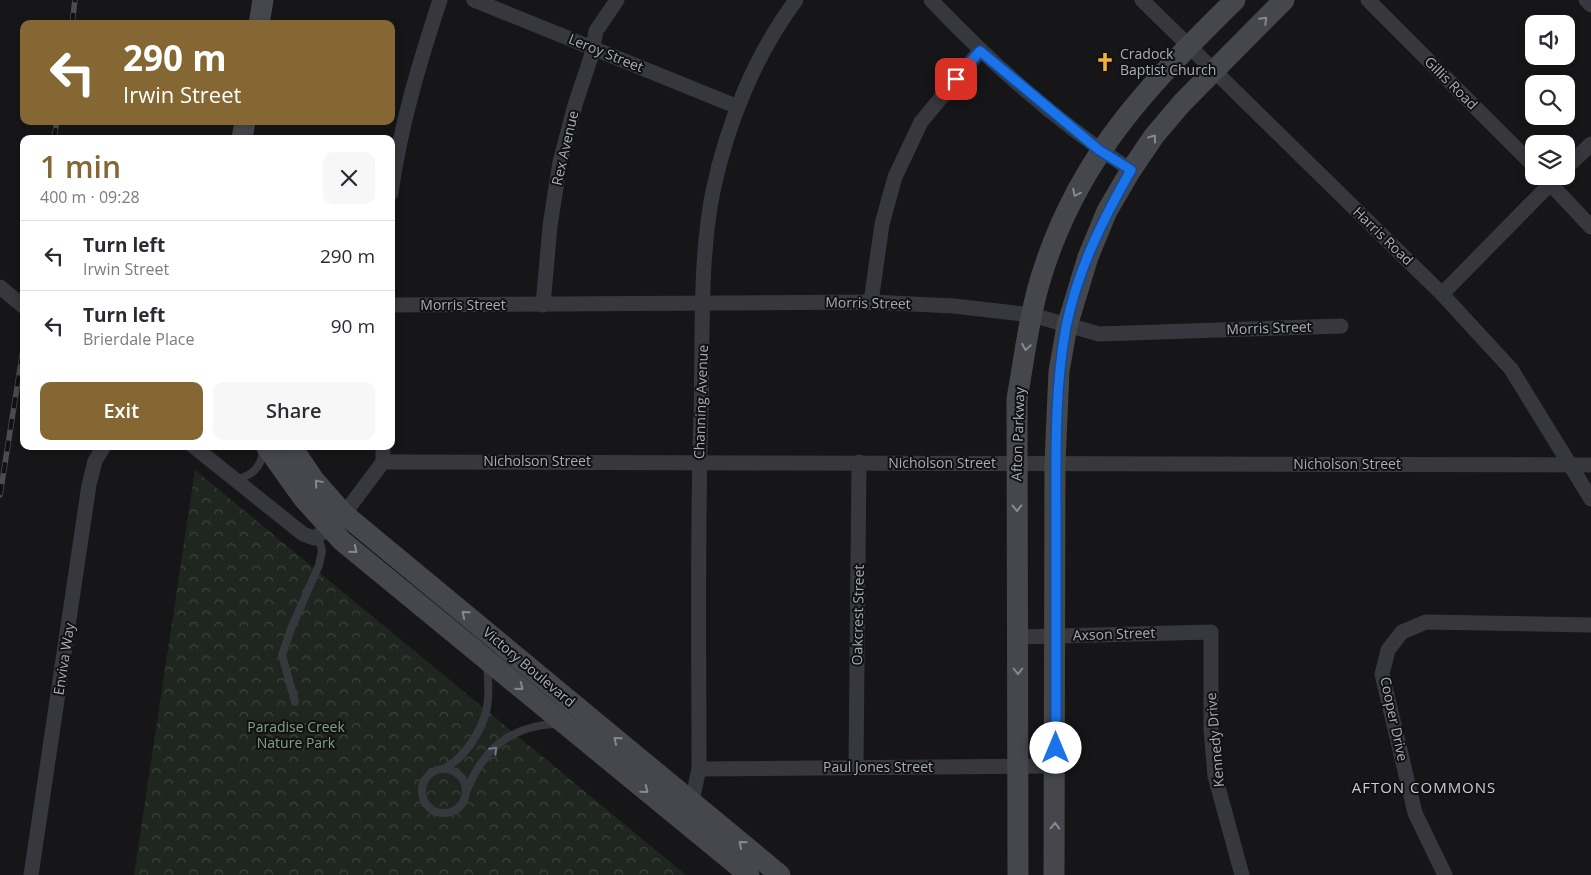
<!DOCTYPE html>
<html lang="en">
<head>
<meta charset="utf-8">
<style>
	body { margin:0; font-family:"Open Sans",sans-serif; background:#f7f7f7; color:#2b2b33; height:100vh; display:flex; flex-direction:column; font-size:19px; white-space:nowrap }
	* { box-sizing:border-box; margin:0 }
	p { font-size:16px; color:#7c7c81 }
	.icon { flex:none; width:28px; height:28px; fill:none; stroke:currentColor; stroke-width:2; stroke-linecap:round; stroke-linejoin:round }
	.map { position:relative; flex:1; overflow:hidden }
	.drawer { position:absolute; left:20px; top:135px; width:375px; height:315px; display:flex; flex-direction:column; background:#fff; border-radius:10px; box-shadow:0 2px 8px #0003 }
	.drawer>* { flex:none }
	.banner { position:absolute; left:20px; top:20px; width:375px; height:105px; border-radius:10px; box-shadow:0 2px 8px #0003; background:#856733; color:#fff; overflow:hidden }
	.fabs { position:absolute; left:1525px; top:15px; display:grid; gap:10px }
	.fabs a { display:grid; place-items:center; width:50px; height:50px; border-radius:10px; background:#fff; box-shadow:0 2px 8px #0003; font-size:25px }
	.pin { position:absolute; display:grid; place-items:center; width:42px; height:42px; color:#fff; margin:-21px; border-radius:10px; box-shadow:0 2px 8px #0006 }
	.me { position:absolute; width:55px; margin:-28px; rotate:0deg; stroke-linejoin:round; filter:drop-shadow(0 0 4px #0008) }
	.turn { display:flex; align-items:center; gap:18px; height:105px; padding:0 20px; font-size:22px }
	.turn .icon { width:65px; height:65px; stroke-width:2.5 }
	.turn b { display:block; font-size:35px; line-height:42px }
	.round { display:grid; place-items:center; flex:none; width:52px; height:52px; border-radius:10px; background:#f7f7f7 }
	.headline { display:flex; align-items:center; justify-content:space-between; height:85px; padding:0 20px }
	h1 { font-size:30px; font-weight:600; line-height:38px; color:#856733 }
	.primary-button { display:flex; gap:10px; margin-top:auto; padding:10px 20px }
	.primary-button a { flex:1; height:58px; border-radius:10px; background:#856733; color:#fff; font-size:20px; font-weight:600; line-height:58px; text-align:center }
	.primary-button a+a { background:#f7f7f7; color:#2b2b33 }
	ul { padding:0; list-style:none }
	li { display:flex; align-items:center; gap:15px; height:70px; padding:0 20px; border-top:1px solid #e1e1e2 }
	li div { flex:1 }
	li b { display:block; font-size:19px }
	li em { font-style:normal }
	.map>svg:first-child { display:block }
</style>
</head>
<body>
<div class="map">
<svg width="1591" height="875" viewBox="0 0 1591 875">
	<defs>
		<pattern id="forest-crowns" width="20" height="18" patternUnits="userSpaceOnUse" patternTransform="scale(1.25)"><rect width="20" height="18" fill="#1e261f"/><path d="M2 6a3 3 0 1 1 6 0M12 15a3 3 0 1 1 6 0" fill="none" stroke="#3c433d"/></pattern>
	</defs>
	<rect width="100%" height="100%" fill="#161618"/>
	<!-- forest -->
	<path fill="url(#forest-crowns)" d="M195 470 686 875H134Z"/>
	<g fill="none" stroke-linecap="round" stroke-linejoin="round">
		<!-- lane -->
		<g stroke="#37383d" stroke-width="8">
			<path d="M236 480C252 475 261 468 263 451"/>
			<path d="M295 702 282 655 291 629 319 565 322 551 318 535"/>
			<circle cx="444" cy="791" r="22"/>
			<path d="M443 769C466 758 487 724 488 699 489 688 488 676 487 664"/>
			<path d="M467 790C484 748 512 725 558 724"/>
		</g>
		<!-- street -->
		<g stroke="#37383d" stroke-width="15">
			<path d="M474 0 738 107"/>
			<path d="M931 0C991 63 1058 123 1131 170"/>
			<path d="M1142 0 1442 294 1511 369 1591 499"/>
			<path d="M1368 0 1534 166"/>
			<path d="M1586 0 1591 5"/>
			<path d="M1566 168 1591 144"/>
			<path d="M1544 177 1591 227"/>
			<path d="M391 193C400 127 419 64 440 0"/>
			<path d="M0 287 24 307"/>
			<path d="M1442 294 1558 176"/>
			<path d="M871 302 882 224 895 177 921 122 980 51"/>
			<path d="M391 305 871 302 954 306 1032 315 1099 334 1341 326"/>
			<path d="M543 305 550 226 560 162 575 105 591 57 596 31 617 0"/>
			<path d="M193 446 303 534 314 538 330 528 344 514 383 462V446"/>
			<path d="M383 462 1591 465"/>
			<path d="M1018 637 1211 632V729L1215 776 1242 875"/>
			<path d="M856 767 859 462"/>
			<path d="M699 769 1056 766"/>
			<path d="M686 809 692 801 699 769C699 651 697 532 701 413 703 342 699 260 713 191 727 124 755 55 796 0"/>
			<path d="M31 875 89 485 95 461 104 446"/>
			<path d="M1445 875 1415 813 1382 674 1388 650 1402 632 1426 622 1591 625"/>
		</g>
		<!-- secondary -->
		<g stroke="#45474d" stroke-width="21">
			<path d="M259 24 263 0"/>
			<path d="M242 139 245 121"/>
			<path d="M266 446 303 498 342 541 749 875"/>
			<path d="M291 446 314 480 344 514 780 875"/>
			<path d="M1018 875 1017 399C1025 354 1030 308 1045 265 1083 151 1152 82 1235 0"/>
			<path d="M1054 875 1055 463 1059 371 1067 326 1088 257 1107 211 1131 170 1154 136 1182 103 1284 0"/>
		</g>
		<!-- rail casing -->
		<g stroke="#4a4c52" stroke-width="5.5">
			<g id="rail">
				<path d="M72 24 75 0"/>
				<path d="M54 139 57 121"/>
				<path d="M0 495 24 343"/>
			</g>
		</g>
		<!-- rail -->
		<use href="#rail" stroke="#111113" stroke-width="4" stroke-dasharray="11" stroke-linecap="butt"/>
	</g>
	<!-- one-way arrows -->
	<defs><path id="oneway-chevron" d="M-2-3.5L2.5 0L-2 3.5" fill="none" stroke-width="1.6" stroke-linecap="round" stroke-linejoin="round" transform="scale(1.25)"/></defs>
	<g stroke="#858993">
		<use href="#oneway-chevron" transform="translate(1264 20) rotate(-45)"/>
		<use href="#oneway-chevron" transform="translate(1153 138) rotate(-54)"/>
		<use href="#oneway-chevron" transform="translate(1076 193) rotate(116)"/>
		<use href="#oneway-chevron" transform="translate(1026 347) rotate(99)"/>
		<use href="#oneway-chevron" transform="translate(318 483) rotate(-130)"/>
		<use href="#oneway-chevron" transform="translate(1017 508) rotate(89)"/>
		<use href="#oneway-chevron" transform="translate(354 550) rotate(39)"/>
		<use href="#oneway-chevron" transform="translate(465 614) rotate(-141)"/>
		<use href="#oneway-chevron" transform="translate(1018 671) rotate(90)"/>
		<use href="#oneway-chevron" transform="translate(520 687) rotate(39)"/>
		<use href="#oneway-chevron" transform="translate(617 740) rotate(-140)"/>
		<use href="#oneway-chevron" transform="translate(645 790) rotate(39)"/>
		<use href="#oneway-chevron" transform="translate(1055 826) rotate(-89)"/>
		<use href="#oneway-chevron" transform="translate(742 844) rotate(-140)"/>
	</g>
	<use stroke="#757881" href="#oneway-chevron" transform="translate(494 750) rotate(-46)"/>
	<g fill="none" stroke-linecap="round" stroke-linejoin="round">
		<!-- route casing -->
		<g stroke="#114b97" stroke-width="12">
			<path id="route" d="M956 79 980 51 1099 150 1131 170C1103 219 1077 271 1066 327 1054 392 1056 459 1056 524 1056 598 1056 673 1056 748"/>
		</g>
		<!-- route -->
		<use href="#route" stroke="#1a73e8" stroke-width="9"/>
	</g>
	<!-- icons -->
	<defs>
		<g id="church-bare" transform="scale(1.5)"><path d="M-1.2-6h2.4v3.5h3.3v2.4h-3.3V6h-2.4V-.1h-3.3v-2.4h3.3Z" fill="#f2b134" stroke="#111113" stroke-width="2.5" paint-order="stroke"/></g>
	</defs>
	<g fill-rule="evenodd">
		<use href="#church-bare" x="1105" y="62"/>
	</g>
	<g text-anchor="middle" stroke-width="4" stroke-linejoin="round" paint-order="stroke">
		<!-- street labels -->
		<g font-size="14" fill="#a8adb8" stroke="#111113">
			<text transform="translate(606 53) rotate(22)" y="5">Leroy Street</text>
			<text transform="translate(1451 83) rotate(45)" y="5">Gillis Road</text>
			<text transform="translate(565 148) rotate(-77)" y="5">Rex Avenue</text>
			<text transform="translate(1383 236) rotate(44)" y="5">Harris Road</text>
			<text transform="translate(868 303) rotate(1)" y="5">Morris Street</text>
			<text x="463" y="310">Morris Street</text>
			<text transform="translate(1269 328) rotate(-2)" y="5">Morris Street</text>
			<text transform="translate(701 402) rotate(-88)" y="5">Channing Avenue</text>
			<text transform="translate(1018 434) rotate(-88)" y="5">Afton Parkway</text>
			<text x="537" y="466">Nicholson Street</text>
			<text x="942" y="468">Nicholson Street</text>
			<text x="1347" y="469">Nicholson Street</text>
			<text transform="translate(858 615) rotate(-89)" y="5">Oakcrest Street</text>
			<text transform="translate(1114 634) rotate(-2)" y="5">Axson Street</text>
			<text transform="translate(64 659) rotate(-81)" y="5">Enviva Way</text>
			<text transform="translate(529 667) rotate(40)" y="5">Victory Boulevard</text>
			<text transform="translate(1394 719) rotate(78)" y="5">Cooper Drive</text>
			<text transform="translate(1215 740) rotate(-95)" y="5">Kennedy Drive</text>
			<text x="878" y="772">Paul Jones Street</text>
		</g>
		<!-- poi labels -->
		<g font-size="14" fill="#a8adb8" stroke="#111113" text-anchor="start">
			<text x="1120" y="59">Cradock<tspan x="1120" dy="16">Baptist Church</tspan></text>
		</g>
		<!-- park labels -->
		<g font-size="14" fill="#7fa381" stroke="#111113">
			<text x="296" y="732">Paradise Creek<tspan x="296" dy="16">Nature Park</tspan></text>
		</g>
		<!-- neighbourhood labels -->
		<g font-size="15" letter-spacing="1" fill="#c9ccd4" stroke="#111113">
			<text x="1424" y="793">AFTON COMMONS</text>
		</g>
	</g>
</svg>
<div class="fabs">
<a><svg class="icon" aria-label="sound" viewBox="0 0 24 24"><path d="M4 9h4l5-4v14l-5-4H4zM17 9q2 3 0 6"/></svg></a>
<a><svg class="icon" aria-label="search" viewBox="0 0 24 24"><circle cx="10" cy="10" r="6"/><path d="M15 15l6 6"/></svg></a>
<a><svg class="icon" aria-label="layers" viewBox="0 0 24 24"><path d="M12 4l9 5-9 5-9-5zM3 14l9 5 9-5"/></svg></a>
</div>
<div class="pin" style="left:956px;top:79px;background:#d93025"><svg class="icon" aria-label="arrive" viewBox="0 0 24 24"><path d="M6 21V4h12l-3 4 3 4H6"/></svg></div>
<svg class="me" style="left:1056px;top:748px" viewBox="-20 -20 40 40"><circle r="19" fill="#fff"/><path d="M0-13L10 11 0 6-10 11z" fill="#1a73e8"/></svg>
<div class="banner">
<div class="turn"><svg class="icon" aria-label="left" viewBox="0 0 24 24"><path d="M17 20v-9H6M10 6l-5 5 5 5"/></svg><div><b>290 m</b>Irwin Street</div></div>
</div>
<section class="drawer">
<div class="headline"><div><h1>1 min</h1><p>400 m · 09:28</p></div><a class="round"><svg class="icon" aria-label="close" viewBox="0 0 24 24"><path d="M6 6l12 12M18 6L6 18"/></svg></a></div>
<ul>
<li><svg class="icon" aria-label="left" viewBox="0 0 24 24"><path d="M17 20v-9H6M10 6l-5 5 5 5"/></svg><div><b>Turn left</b><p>Irwin Street</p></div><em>290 m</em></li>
<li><svg class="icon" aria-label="left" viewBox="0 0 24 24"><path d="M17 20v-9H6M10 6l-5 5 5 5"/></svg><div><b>Turn left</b><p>Brierdale Place</p></div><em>90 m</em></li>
</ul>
<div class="primary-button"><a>Exit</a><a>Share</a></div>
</section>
</div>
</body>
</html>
